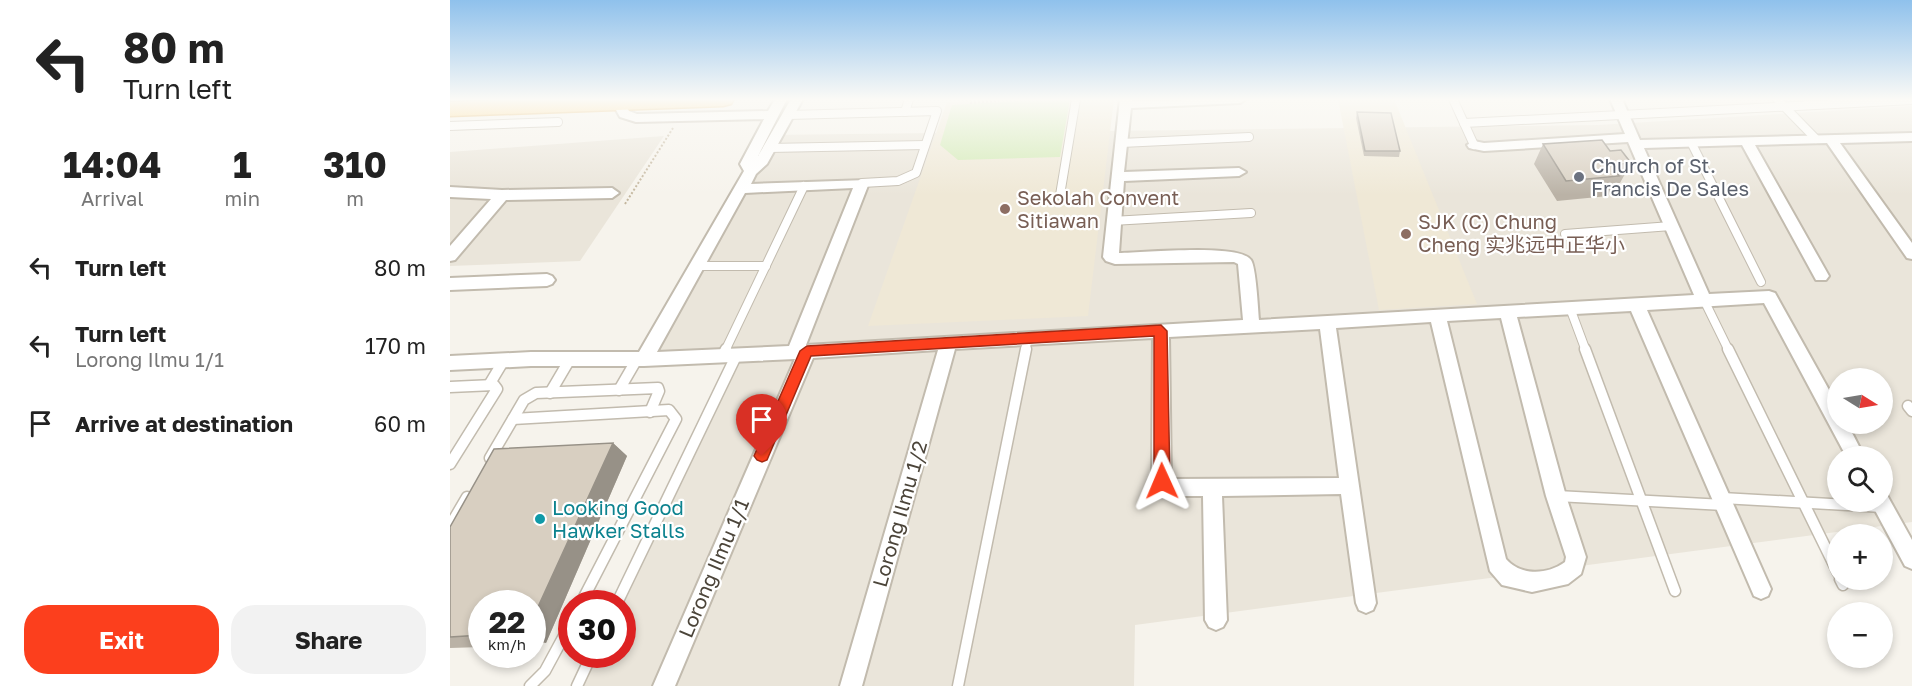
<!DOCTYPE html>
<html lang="en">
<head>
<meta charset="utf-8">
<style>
	body { margin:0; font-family:"Golos Text","Noto Sans SC",sans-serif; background:#f2f2f2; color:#222; height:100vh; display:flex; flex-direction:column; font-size:22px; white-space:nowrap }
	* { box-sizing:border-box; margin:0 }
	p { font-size:20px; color:#767676 }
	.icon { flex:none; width:33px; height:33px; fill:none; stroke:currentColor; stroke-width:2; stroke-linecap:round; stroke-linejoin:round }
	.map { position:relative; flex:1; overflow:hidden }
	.details { display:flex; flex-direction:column; background:#fff; width:450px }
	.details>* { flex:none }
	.hud { background:#fff; color:#222; overflow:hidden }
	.needle { width:39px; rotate:101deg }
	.controls { position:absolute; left:1377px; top:368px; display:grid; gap:12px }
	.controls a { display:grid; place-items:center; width:66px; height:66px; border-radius:50%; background:#fff; box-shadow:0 3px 9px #0003; font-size:30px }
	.speed { position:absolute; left:18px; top:590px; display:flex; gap:12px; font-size:30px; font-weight:700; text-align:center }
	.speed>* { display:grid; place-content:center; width:78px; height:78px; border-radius:50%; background:#fff; box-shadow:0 3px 9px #0003; line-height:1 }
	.speed small { font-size:15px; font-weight:400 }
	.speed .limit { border:9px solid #d22; background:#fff; color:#111 }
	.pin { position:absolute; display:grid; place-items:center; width:51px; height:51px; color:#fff; margin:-62px -26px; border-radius:50% 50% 50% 0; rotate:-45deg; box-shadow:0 0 6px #0007 }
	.pin .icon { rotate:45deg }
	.me { position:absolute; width:66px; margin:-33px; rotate:359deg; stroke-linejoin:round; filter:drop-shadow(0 0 4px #0008) }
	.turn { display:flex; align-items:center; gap:21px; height:126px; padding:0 24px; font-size:27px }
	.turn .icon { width:78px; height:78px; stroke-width:2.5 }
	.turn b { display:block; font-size:42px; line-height:51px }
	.eta { display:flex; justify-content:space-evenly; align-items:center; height:102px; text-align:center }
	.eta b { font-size:36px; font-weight:700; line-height:42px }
	.cta { display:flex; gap:12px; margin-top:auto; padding:12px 24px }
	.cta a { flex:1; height:69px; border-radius:24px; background:#fc3f1d; color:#fff; font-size:24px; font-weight:700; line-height:69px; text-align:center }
	.cta a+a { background:#f2f2f2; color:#222 }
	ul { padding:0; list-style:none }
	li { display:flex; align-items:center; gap:18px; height:78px; padding:0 24px }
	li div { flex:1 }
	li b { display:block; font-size:22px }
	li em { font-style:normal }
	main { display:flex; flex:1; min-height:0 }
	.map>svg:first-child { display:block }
</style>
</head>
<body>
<main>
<section class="details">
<div class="hud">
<div class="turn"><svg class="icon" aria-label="left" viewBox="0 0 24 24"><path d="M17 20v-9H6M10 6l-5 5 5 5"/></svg><div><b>80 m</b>Turn left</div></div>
</div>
<div class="eta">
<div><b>14:04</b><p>Arrival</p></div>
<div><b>1</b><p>min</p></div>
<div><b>310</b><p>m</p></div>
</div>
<ul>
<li><svg class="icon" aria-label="left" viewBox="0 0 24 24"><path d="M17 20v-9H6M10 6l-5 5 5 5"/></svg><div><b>Turn left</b></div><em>80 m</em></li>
<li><svg class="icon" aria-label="left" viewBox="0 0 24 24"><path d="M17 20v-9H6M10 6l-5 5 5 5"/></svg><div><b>Turn left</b><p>Lorong Ilmu 1/1</p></div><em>170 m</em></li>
<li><svg class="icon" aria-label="arrive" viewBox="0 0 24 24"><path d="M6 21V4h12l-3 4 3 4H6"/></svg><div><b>Arrive at destination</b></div><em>60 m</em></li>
</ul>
<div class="cta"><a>Exit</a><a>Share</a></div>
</section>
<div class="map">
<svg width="1462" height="686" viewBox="0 0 1462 686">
	<rect width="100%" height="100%" fill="#f6f3ec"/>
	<!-- residential -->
	<g fill="#eae5da" fill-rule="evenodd">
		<path d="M1462 106V522L685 625 684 686H129L144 654H172V603H167L278 360 191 362 318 135 1148 125ZM1388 378H1432V423H1388ZM1388 456H1432V501H1388Z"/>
		<path d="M214 136 130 261 0 266V152Z"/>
	</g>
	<!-- education -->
	<g fill="#efe8d6">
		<path d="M563 99H664L638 316 418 326 497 102Z"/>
		<path d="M888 99H944L1027 304 929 310Z"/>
	</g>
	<!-- green -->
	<path fill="#d2eab5" d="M599 99H620L610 157 508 160 490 145 502 105Z"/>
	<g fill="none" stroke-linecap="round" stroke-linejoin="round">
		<!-- lane-far1 casing -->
		<g stroke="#c2bbae" stroke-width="10">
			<g id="lane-far1">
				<path d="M1003 99 1024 145"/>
				<path d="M1327 99 1366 139"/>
				<path d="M455 112 459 99"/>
				<path d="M338 115 487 111 466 173 448 181 412 183"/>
				<path d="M1014 123 1462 100"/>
				<path d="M0 126 108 122"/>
				<path d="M671 143 799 137"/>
				<path d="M1242 144 1311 282"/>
				<path d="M319 148 475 145"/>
				<path d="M610 195 626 99"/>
				<path d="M662 221 801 213"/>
				<path d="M1115 234 1221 226"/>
				<path d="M248 266H316"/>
				<path d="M1254 300 1279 351"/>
				<path d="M1120 308 1136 351"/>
				<path d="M275 351 354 186"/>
				<path d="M575 351 578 338"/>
			</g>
		</g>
		<!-- lane casing -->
		<g stroke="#c2bbae" stroke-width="13">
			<g id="lane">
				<path d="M1135 349 1225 591"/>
				<path d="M1278 349 1388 573"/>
				<path d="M273 355 276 349"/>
				<path d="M39 385 54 360"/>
				<path d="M0 387 44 385 47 389 0 464"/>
				<path d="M169 390 187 359"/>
				<path d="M100 393 120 359"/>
				<path d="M1458 406 1462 411"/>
				<path d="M63 419 219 410 226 419 131 603"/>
				<path d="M40 458 74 400 86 393 208 388 209 391 200 412"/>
				<path d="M1107 496 1274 505"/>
				<path d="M1272 498 1433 507"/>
				<path d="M0 526 17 497"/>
				<path d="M1390 579 1393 585"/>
				<path d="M167 603 287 354"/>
				<path d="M80 686 95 671 122 621"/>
				<path d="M127 686 142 654"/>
				<path d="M508 686 576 349"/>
			</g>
		</g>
		<!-- street casing -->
		<g stroke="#c2bbae" stroke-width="4">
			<g id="street">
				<path d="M168 99 172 100 179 111 187 114 318 111 325 99H337L308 156 341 99H353L317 164 306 174 301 184 417 180 419 183 356 345 793 320 788 264 784 262 665 264 656 261 653 257 670 99H682V101L796 99 790 103 681 108 674 172 789 168 796 172 789 176 674 181 669 253C691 253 790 243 801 260 806 267 808 308 809 320L1244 295 1178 142 1034 151 1019 148 1017 145 1024 141 1034 143 1175 134 1160 99H1172L1190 140 1462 133V141L1390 143 1462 243V259L1457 258 1377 143 1305 145 1379 276 1376 280H1366L1292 145 1194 148 1259 294 1319 291 1325 293 1388 406V423H1397L1414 456H1396L1314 303 1197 310 1321 589 1318 596 1311 599 1304 596 1181 311 1067 317 1116 496 1136 557 1131 574 1118 584 1082 592 1052 585 1040 571 981 322 886 328 926 603 923 610 916 613 909 610 906 603 891 494 772 496 777 620 773 627 766 630 759 627 755 620 753 496H722L707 492 702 477 703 338 505 349 412 686H390L488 350 363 358 225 686H203L345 359 194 366H81L0 370V356L81 352H189L294 171 290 164 314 119 186 122 170 117 162 103ZM403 188 339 346 207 352 295 193ZM1051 318 1096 496 1116 557 1115 562C1097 575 1071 576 1056 559L997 321ZM870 329 889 478 721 479 719 337Z"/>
				<path d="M0 187 52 190 162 188 169 193 162 198 56 200 5 260 0 261V246L41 199 0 197Z"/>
				<path d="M97 274 102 276 105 280 102 284 97 286 0 290V278Z"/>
				<path d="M1432 493 1437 495 1462 540V569L1455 566 1420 501H1432Z"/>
			</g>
		</g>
		<!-- highway casing -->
		<g stroke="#e0a43c" stroke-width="3">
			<path id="highway" d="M92 99H284L281 104 273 106 0 116V102Z"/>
		</g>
		<!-- path -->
		<g stroke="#c4b79f" stroke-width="2" stroke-dasharray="2 2" stroke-linecap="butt">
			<path d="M520 99V103L548 101V99"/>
			<path d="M175 204 223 128"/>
		</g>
		<!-- lane-far1 -->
		<use href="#lane-far1" stroke="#fff" stroke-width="8"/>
		<!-- lane -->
		<use href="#lane" stroke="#fff" stroke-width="10"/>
		<!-- street -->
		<use href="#street" fill="#fff" fill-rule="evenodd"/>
		<!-- highway -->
		<use href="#highway" fill="#ffcf6e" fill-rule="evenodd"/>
	</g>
	<!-- wall -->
	<g fill="#bab2a6">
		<path d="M907 112 950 151 949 157 914 156 906 118Z"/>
		<path d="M1093 144 1160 151 1181 163 1170 183H1165L1158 196 1107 201 1084 164Z"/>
		<path d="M163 443 177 456 96 643H82V603H32V647L0 648V527Z"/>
	</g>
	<!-- shaded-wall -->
	<path fill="#979187" d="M163 443 177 456 96 643 82 635V620Z"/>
	<!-- building -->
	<g fill="#d8cfc1" stroke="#979187" stroke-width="1.5">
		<path d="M907 112 941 113 950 151H915Z"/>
		<path d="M1152 140 1160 151 1171 150 1181 163 1161 165 1169 176 1116 181 1093 144Z"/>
		<path d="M163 443 82 620V603H32V635L0 637V527L44 449Z"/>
	</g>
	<!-- sky -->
	<linearGradient id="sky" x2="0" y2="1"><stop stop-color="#8fc1ec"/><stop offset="0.51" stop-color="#fbfaf6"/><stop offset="1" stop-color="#fbfaf6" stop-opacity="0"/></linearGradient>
	<rect width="1462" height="195" fill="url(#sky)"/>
	<!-- route -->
	<path fill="#fc3f1d" stroke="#a42913" stroke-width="1.5" d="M711 325 717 331 720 481 717 486 712 488 706 486 704 481V336L361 356 317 460 312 462 307 460 304 456 350 351 357 346Z"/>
	<!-- markers -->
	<circle fill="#6b7280" stroke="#fff" stroke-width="2" cx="1129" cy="177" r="6"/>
	<g fill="#8d6e63" stroke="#fff" stroke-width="2">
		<circle cx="555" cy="209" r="6"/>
		<circle cx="956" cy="234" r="6"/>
	</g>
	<circle fill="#0f9aa8" stroke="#fff" stroke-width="2" cx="90" cy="519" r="6"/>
	<g text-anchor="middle" stroke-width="4.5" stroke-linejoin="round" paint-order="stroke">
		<!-- worship labels -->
		<g font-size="20" fill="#5b616d" stroke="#fff" text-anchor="start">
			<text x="1141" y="173">Church of St.<tspan x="1141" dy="23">Francis De Sales</tspan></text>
		</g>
		<!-- education labels -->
		<g font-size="20" fill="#785e54" stroke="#fff" text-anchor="start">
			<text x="567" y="205">Sekolah Convent<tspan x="567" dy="23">Sitiawan</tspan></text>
			<text x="968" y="229">SJK (C) Chung<tspan x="968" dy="23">Cheng 实兆远中正华小</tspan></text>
		</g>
		<!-- culture labels -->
		<g font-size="20" fill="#0d838f" stroke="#fff" text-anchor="start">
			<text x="102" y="515">Looking Good<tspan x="102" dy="23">Hawker Stalls</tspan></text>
		</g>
		<!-- street labels -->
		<g font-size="20" fill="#4b4439" stroke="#fff">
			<text transform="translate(450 514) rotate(-74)" y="7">Lorong Ilmu 1/2</text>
			<text transform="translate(264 568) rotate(-67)" y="7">Lorong Ilmu 1/1</text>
		</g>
	</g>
</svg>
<div class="controls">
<a><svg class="needle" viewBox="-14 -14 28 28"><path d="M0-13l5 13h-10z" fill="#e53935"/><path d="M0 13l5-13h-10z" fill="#767676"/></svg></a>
<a><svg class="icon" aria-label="search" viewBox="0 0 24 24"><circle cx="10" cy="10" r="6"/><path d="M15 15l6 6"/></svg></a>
<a>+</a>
<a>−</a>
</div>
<div class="speed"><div>22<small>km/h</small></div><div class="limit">30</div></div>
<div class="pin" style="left:312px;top:456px;background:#d93025"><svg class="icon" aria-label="arrive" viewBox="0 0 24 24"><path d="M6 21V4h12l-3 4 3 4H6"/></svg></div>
<svg class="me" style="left:712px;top:481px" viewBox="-20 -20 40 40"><path d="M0-17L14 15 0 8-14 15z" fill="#fc3f1d" stroke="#fff" stroke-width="4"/></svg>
</div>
</main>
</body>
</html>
